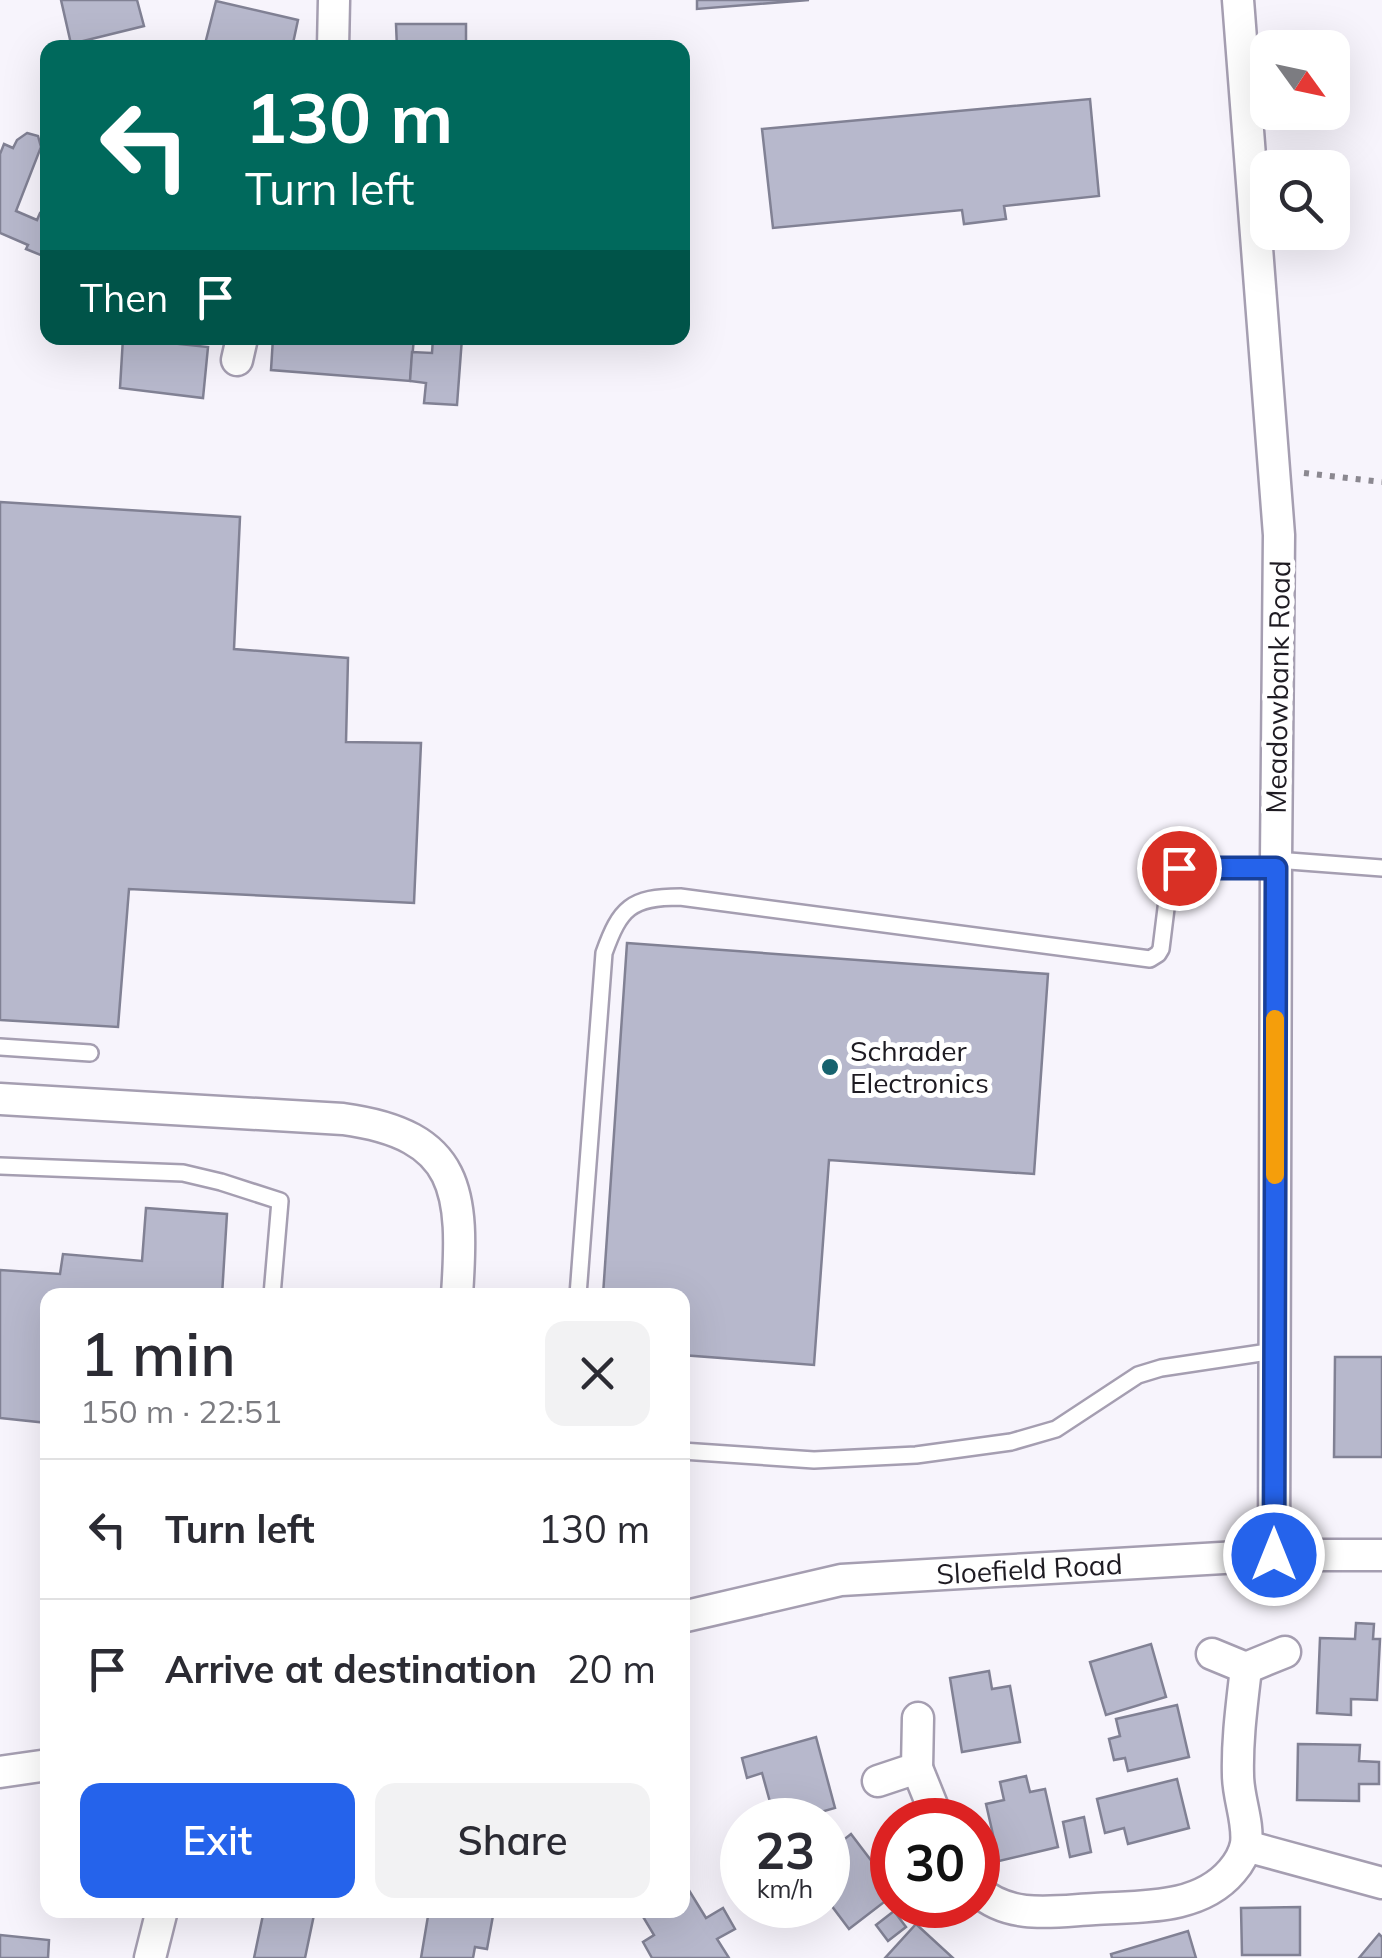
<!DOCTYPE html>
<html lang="en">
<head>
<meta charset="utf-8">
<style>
	body { margin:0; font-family:Mulish,sans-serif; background:#f2f2f3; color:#2b2b33; height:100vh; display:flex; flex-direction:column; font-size:38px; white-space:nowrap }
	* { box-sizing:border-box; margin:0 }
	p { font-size:32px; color:#7c7c81 }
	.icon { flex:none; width:55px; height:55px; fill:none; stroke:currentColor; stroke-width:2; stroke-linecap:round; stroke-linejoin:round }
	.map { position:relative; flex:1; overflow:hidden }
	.details { position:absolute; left:40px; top:1288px; width:650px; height:630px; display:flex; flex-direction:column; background:#fff; border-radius:20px; box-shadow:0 10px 40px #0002 }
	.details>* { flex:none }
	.guide { position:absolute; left:40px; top:40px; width:650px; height:305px; border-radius:20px; box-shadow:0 10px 40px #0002; background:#00695c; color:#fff; overflow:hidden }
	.needle { width:65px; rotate:123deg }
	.tools { position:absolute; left:1250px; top:30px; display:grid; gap:20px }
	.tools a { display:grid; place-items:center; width:100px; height:100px; border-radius:20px; background:#fff; box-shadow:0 10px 40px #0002; font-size:50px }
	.speed { position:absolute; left:720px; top:1798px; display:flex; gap:20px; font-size:50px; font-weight:700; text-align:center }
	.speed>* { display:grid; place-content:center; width:130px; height:130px; border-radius:50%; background:#fff; box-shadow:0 10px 40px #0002; line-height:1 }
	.speed small { font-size:25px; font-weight:400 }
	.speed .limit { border:15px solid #d22; background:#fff; color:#111 }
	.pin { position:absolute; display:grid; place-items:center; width:85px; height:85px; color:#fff; margin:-42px; border:5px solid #fff; border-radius:50%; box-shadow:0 2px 10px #0007 }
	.me { position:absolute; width:110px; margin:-55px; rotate:0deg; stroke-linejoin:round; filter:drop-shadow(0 0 8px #0008) }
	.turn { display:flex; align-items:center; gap:35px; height:210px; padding:0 40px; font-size:45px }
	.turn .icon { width:130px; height:130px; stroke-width:2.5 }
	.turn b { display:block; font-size:70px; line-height:85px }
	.then { display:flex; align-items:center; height:95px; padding:0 40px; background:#0003; gap:20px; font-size:38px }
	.round { display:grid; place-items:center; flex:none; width:105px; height:105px; border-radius:20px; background:#f2f2f3 }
	.headline { display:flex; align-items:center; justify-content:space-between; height:170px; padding:0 40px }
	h1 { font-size:60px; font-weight:600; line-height:75px }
	.primary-button { display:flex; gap:20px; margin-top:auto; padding:20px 40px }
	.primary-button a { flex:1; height:115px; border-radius:20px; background:#2563eb; color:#fff; font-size:40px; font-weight:600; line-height:115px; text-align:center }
	.primary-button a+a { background:#f2f2f3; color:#2b2b33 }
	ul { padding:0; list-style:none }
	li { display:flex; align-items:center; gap:30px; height:140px; padding:0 40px; border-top:2px solid #e1e1e2 }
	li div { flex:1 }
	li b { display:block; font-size:38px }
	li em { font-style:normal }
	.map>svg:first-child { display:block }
</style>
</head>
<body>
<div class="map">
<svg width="1382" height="1958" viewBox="0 0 1382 1958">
	<rect width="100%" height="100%" fill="#f7f4fc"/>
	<!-- building -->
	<g fill="#b7b8cc" stroke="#818194" stroke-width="2.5">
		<path d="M61 0H137L144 26 71 44Z"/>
		<path d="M697 0H809L697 9Z"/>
		<path d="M216 1 298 20 292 48H204Z"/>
		<path d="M396 24H466V48H397Z"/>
		<path d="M1090 99 1099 196 1004 206 1006 219 964 224 962 210 773 228 762 129Z"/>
		<path d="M27 133 38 136 41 147 16 211 37 220 40 213 48 216V258L26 249 28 245 0 233V154L4 144 13 148 17 140Z"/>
		<path d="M123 338 208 347 203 398 120 388Z"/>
		<path d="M273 338H414L410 381 271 370Z"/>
		<path d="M433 338H462L457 405 424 403 426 383 410 381 412 352 432 353Z"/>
		<path d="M0 502 240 517 234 649 348 658 346 742 421 743 414 903 129 889 118 1027 0 1020Z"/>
		<path d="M627 943 1048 974 1034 1174 829 1160 814 1365 682 1355V1295H603Z"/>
		<path d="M146 1208 227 1214 222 1295H48V1423L0 1418V1270L60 1274 63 1254 142 1261Z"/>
		<path d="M1335 1357H1382V1457H1334Z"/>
		<path d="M1356 1623 1374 1624 1373 1639H1380L1377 1700 1351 1699V1715L1317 1713 1320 1638 1355 1639Z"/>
		<path d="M1151 1644 1166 1697 1106 1715 1090 1662Z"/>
		<path d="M989 1671 992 1689 1010 1686 1020 1742 962 1752 950 1678Z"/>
		<path d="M1177 1705 1189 1757 1128 1771 1125 1758 1114 1760 1109 1739 1120 1736 1116 1719Z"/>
		<path d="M816 1737 835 1808 793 1820H775L762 1773 747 1778 742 1758Z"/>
		<path d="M1298 1744 1360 1745 1359 1761 1379 1762V1784H1359V1801L1297 1800Z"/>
		<path d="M1026 1776 1030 1792 1045 1789 1058 1847 999 1861 986 1804 1004 1800 1000 1782Z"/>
		<path d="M1177 1779 1189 1828 1128 1844 1124 1828 1105 1833 1097 1799Z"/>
		<path d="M1084 1817 1091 1852 1070 1857 1063 1822Z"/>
		<path d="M851 1834 892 1888V1896L849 1929 828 1901V1852Z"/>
		<path d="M682 1879 706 1918 723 1908 735 1929 717 1939 729 1958H652L643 1942 654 1935 639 1910H682Z"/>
		<path d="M1300 1907V1955H1242L1241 1908Z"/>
		<path d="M264 1910H315L305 1958H254Z"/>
		<path d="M429 1910H494L487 1949 475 1947 473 1958H421Z"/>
		<path d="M894 1911 906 1927 888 1941 876 1925Z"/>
		<path d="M916 1924 953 1958H885Z"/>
		<path d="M1188 1931 1196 1958H1112L1111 1954Z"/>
		<path d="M1379 1934 1382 1937V1958H1359Z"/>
		<path d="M0 1935 49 1940 48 1958H0Z"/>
	</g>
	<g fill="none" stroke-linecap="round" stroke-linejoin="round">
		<!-- service casing -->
		<g stroke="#a59eb1" stroke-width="20">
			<g id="service">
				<path d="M1276 860 1382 868"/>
				<path d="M0 1047 90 1053"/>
				<path d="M0 1166 183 1173 221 1182 280 1201 272 1295"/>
				<path d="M578 1295 604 953C620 908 631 897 680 897L1150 959 1158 954 1161 949 1170 876 1175 869H1276"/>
				<path d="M682 1451 814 1460 916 1455 1011 1442 1056 1429 1138 1375 1161 1368 1274 1351"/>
			</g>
		</g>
		<!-- minor casing -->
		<g stroke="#a59eb1" stroke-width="35">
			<g id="minor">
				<path d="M1238 0 1279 535 1276 860 1274 1555"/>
				<path d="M333 48 334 0"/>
				<path d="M237 360 242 338"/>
				<path d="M0 1099 343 1119C461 1135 464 1192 457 1295"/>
				<path id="s1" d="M682 1617 841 1580 1274 1555H1382"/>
				<path d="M1212 1654 1246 1668 1285 1652"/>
				<path d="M917 1768 938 1820"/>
				<path d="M0 1772 48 1765"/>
				<path d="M878 1781 917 1768 918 1718"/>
				<path d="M1246 1846 1382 1883"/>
				<path d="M978 1891C1011 1920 1055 1911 1095 1909 1142 1906 1199 1910 1232 1871 1239 1863 1244 1854 1246 1844 1249 1822 1238 1798 1238 1775 1237 1739 1242 1704 1246 1668"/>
				<path d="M150 1958 162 1910"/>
			</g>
		</g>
		<!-- path -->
		<path stroke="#8b8890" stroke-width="6" stroke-dasharray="5 8" stroke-linecap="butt" d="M1304 473 1382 482"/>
		<!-- service -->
		<use href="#service" stroke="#fff" stroke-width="15"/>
		<!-- minor -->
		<use href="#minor" stroke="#fff" stroke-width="30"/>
	</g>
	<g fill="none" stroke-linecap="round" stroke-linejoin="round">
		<!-- route casing -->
		<g stroke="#184099" stroke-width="25">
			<path id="route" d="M1179 868H1276L1274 1555"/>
		</g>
		<!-- route -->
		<use href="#route" stroke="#2563eb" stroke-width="18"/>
		<!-- slow -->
		<path stroke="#f59e0b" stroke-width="18" d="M1275 1175V1019"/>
	</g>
	<!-- markers -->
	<circle fill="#16626e" stroke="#fff" stroke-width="4" cx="830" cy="1067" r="10"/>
	<g text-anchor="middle" stroke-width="10" stroke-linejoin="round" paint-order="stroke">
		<!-- street labels -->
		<g font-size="28" fill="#1e1b22" stroke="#fff">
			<text transform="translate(1278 687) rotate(-89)" y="10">Meadowbank Road</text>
			<text dy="10" stroke="none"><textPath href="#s1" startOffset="352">Sloefield Road</textPath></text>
		</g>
		<!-- poi labels -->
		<g font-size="28" fill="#1e1b22" stroke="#fff" text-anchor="start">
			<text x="850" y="1061">Schrader<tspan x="850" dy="32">Electronics</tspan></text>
		</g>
	</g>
</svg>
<div class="tools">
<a><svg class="needle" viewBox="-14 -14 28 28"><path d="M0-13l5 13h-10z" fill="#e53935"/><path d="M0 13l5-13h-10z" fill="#7c7c81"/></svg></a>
<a><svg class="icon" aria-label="search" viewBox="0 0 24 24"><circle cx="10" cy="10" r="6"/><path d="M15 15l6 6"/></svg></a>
</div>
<div class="speed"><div>23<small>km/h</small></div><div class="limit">30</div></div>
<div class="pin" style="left:1179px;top:868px;background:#d93025"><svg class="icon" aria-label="arrive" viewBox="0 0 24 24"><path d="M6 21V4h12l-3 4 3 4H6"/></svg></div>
<svg class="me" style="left:1274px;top:1555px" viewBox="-20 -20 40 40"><circle r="17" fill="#2563eb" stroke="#fff" stroke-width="3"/><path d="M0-11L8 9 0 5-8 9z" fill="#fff"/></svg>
<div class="guide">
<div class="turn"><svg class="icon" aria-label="left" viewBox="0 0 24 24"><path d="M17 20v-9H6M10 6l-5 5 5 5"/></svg><div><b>130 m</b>Turn left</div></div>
<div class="then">Then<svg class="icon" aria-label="arrive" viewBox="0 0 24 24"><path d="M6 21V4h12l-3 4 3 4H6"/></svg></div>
</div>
<section class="details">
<div class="headline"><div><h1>1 min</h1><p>150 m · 22:51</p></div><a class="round"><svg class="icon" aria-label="close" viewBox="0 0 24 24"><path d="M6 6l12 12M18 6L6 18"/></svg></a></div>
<ul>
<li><svg class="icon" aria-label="left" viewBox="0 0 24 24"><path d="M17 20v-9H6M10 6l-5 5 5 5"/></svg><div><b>Turn left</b></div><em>130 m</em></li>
<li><svg class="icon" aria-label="arrive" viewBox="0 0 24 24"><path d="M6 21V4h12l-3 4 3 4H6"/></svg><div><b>Arrive at destination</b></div><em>20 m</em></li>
</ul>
<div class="primary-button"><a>Exit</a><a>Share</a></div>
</section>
</div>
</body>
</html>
